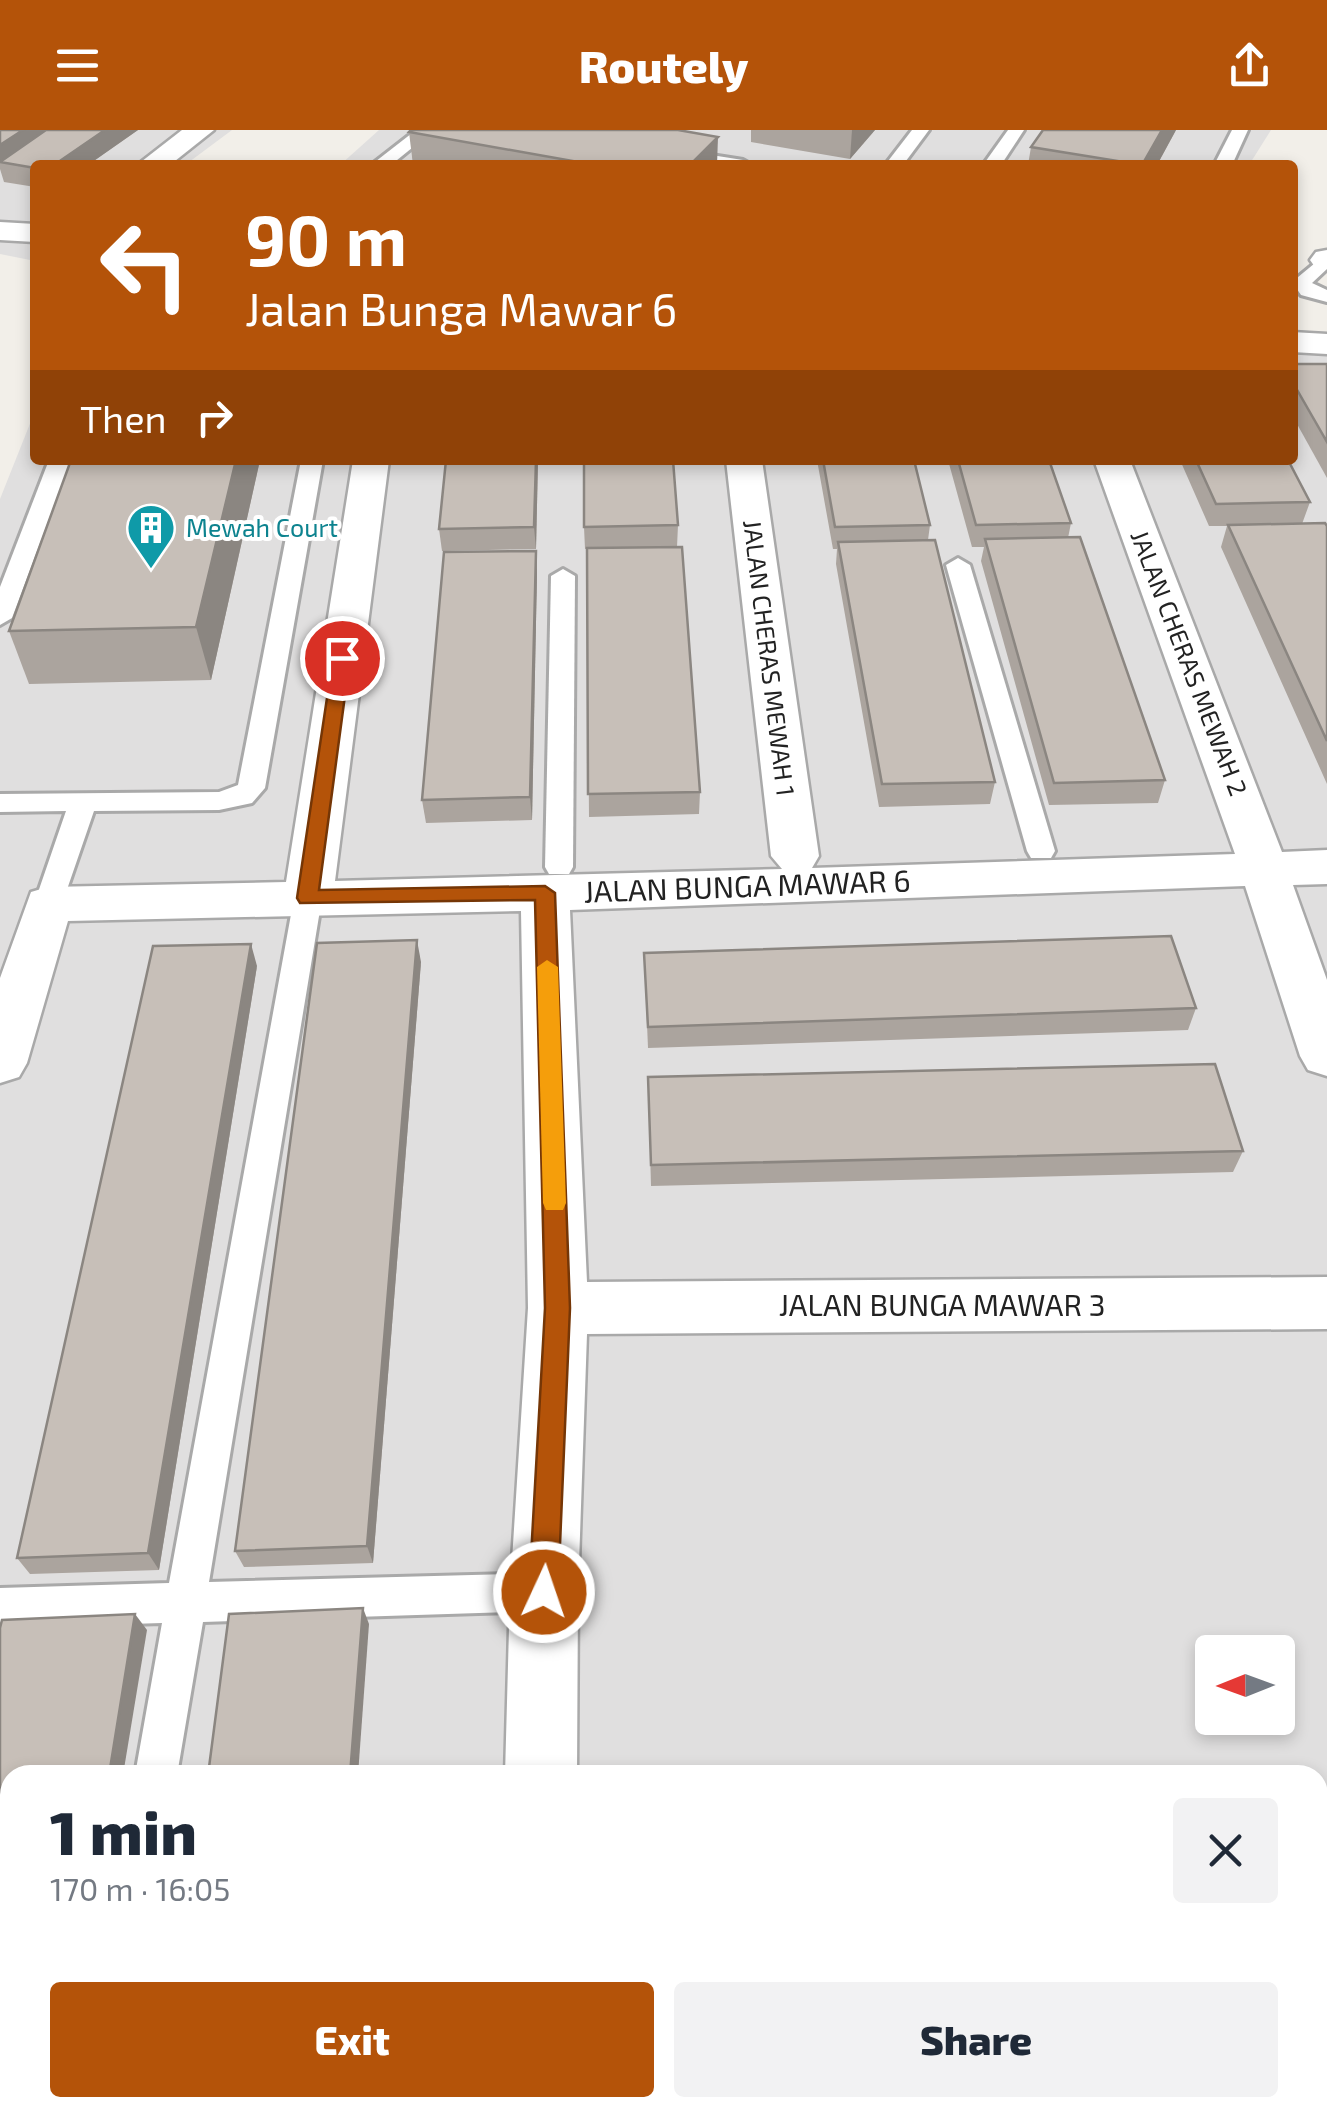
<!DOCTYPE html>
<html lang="en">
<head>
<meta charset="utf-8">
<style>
	body { margin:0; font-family:"Exo 2",sans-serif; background:#f2f2f3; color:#1f2937; height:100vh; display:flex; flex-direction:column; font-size:38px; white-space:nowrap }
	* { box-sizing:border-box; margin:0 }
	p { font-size:32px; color:#747a83 }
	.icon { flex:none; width:55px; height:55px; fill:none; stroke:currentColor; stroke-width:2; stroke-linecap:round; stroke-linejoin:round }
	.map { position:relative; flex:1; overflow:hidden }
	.details { position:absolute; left:0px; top:1635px; width:1328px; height:352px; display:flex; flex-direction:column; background:#fff; border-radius:30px 30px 0 0; box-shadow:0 5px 15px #0003 }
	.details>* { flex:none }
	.guide { position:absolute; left:30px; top:30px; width:1268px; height:305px; border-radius:10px; box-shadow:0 5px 15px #0003; background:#b45309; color:#fff; overflow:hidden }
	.needle { width:65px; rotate:269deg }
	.controls { position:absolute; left:1195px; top:1505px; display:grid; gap:20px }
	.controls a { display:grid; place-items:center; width:100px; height:100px; border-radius:10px; background:#fff; box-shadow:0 5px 15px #0003; font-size:50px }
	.pin { position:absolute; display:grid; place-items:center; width:85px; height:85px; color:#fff; margin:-42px; border:5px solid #fff; border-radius:50%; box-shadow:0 2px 10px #0007 }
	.me { position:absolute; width:110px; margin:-55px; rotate:3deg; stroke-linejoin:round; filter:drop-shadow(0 0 8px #0008) }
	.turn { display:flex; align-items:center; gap:35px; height:210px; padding:0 50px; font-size:45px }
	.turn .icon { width:130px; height:130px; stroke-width:2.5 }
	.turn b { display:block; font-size:70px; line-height:85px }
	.then { display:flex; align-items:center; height:95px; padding:0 50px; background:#0003; gap:20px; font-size:38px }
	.round { display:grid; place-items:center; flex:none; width:105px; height:105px; border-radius:10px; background:#f2f2f3 }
	.summary { display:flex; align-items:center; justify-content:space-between; height:170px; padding:0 50px }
	h1 { font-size:60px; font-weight:800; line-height:75px }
	.button { display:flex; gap:20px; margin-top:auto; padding:20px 50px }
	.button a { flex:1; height:115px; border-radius:10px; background:#b45309; color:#fff; font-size:40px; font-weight:800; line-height:115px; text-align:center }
	.button a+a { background:#f2f2f3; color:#1f2937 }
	header { display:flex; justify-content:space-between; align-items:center; height:130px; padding:0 50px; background:#b45309; color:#fff; font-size:45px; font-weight:800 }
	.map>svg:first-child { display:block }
</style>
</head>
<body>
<header><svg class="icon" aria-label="menu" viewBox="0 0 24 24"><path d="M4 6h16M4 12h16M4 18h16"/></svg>Routely<svg class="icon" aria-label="share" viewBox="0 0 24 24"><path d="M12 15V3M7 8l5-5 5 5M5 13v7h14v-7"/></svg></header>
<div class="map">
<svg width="1327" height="1987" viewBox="0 0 1327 1987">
	<rect width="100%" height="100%" fill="#f2efe9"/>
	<!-- residential -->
	<g fill="#e0dfdf" fill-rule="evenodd">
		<path d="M0 0H232L185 35H35V131L0 124Z"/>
		<path d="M379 0H1271L1249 35H340Z"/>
		<path d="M1293 200 1327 202V1987H0V369L35 281V330H1292ZM1212 1522H1278V1588H1212ZM10 1645H1318V1978H10Z"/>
	</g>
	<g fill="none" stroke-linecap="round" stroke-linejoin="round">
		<!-- lane casing -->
		<g stroke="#a9a9a9" stroke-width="6">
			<g id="lane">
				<path d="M416 0H434L391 35H371Z"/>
				<path d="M912 0H929L903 35H885Z"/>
				<path d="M1008 0H1024L1001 35H983Z"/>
				<path d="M1232 0H1248L1232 35H1214Z"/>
				<path d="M673 19 743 30 752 35H711L667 28 665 24Z"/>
				<path d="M1326 124 1327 139 1312 153 1327 160V172L1301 165 1292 152Z"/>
				<path d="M49 330H71L12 488 0 495V457Z"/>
				<path d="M301 330H323L265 658 252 673 219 680 94 681 62 774 58 781H38L34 774 66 681 0 682V664L219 662 238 655Z"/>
				<path d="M958 428 970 435 1055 721 1051 728H1031L1027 721 946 435Z"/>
				<path d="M563 439 575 446 573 737 569 744H549L545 737 551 446Z"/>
				<path d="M308 758 318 761 322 768 209 1452 544 1443 558 1448 564 1462 558 1476 544 1481 203 1492 177 1645H135L162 1493 0 1498V1458L169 1453 294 768 298 761Z"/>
				<path d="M74 1978H122L121 1987H73Z"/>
			</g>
		</g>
		<!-- street casing -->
		<g stroke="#a9a9a9" stroke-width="5">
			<g id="street">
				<path d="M182 0H214L170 35H137Z"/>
				<path d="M0 92 35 94V112L0 110Z"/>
				<path d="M1327 120V139L1315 137 1310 130 1316 122Z"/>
				<path d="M1292 202 1327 204V224L1292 222Z"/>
				<path d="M353 330H389L335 751 782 739 771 726 726 330H762L819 726 812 738 1235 724 1094 330H1130L1282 722 1327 720V754L1293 755 1327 850V946L1308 940 1300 926 1245 756 570 780 587 1152 1327 1147V1199L587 1204 578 1462 577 1645H505L510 1462 528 1178 521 781 68 791 27 933 19 947 0 953V848L31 762 48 757 286 752Z"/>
				<rect x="495" y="1978" width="82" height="9"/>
			</g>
		</g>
		<!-- lane -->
		<use href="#lane" fill="#fff" fill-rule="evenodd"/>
		<!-- street -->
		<use href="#street" fill="#fff" fill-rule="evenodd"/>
	</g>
	<!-- wall -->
	<g fill="#aba49e">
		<path d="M0 0H138L88 35H35V57L4 52 0 39Z"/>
		<path d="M751 0H875L850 29 751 12Z"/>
		<path d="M1176 0 1157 35H1028L1031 17Z"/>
		<path d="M409 2 717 35H413Z"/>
		<path d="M1292 234H1327V348L1292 285Z"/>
		<path d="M71 330H260L211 550 29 554 9 501Z"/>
		<path d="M446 330H538L536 419 442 421 439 399Z"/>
		<path d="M817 330H914L930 395 928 410 995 652 990 674 879 677 836 434 837 419H833Z"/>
		<path d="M948 330H1049L1071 393 1068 408 1165 650 1158 673 1049 675 981 431 984 417H972Z"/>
		<path d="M1180 330H1288L1310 372 1302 394 1327 396V654L1221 417 1227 396H1209Z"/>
		<path d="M678 395 677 417 700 662 699 684 589 687 587 419H585L584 397Z"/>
		<path d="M536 421 537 443 532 690 426 693 422 670Z"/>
		<path d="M644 823 1196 878 1188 900 648 918Z"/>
		<path d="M421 832 373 1433 244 1437 235 1421Z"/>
		<path d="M257 836 159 1440 30 1444 17 1428Z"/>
		<path d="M648 947 1243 1021 1233 1042 651 1056Z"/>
	</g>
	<!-- shaded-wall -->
	<g fill="#8b8681">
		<path d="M23 0H59L0 32V15Z"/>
		<path d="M105 0H138L88 35H54Z"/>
		<path d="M852 0H875L850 29Z"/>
		<path d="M1162 0H1176L1157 35H1142Z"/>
		<path d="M718 7 717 35H690Z"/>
		<path d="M236 330H260L211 550 196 497Z"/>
		<path d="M536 330H538L536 419 534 397Z"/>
		<path d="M536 421 537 443 532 690 530 667Z"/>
		<path d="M417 810 421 832 373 1433 367 1416Z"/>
		<path d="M251 814 257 836 159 1440 148 1423Z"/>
		<path d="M363 1478 369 1494 358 1645H350Z"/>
		<path d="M135 1484 147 1500 123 1645H109Z"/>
		<path d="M54 1978H70L69 1987H52Z"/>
		<path d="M326 1978H335L334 1987H325Z"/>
	</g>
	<!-- building -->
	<g fill="#c7bfb8" stroke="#8b8681" stroke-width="2.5">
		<path d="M0 0H23L0 15Z"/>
		<path d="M46 0H105L54 35H35V38L0 32Z"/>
		<path d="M411 0H678L718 7 690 35H595L409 2Z"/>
		<path d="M1043 0H1162L1142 35 1031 17Z"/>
		<path d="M1292 234H1327V312L1292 251Z"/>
		<path d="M71 330H236L196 497 9 501Z"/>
		<path d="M446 330H536L534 397 439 399Z"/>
		<path d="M584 330H673L678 395 584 397Z"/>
		<path d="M823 330H914L930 395 835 397Z"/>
		<path d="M958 330H1049L1071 393 976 395Z"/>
		<path d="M1196 330H1288L1310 372 1216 374Z"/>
		<path d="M1325 393 1327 396V611L1228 395Z"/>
		<path d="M1080 407 1165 650 1054 653 985 409Z"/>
		<path d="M935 410 995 652 882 654 838 412Z"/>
		<path d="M682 417 700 662 588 664 587 418Z"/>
		<path d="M536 421 530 667 422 670 444 422Z"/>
		<path d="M1171 806 1196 878 648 897 644 823Z"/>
		<path d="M417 810 367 1416 235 1421 317 813Z"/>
		<path d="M251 814 148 1423 17 1428 153 816Z"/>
		<path d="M1215 934 1243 1021 651 1035 648 947Z"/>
		<path d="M363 1478 350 1645H208L229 1484Z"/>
		<path d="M135 1484 109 1645H10V1978H54L52 1987H0V1498L2 1490Z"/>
		<path d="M166 1978H326L325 1987H165Z"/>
	</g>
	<!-- route -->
	<path fill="#b45309" stroke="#753606" stroke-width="2.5" d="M342 522 350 528 319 760 545 756 555 763 570 1178 558 1462 553 1472 544 1476 534 1472 529 1462 545 1178 535 770 300 773 297 768 333 528Z"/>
	<!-- slow -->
	<path fill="#f59e0b" d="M547 830 558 837 566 1073 563 1080H546L543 1073 537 837Z"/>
	<!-- icons -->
	<defs>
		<g id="building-pin" transform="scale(2.5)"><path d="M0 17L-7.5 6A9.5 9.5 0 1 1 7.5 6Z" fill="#0f9aa8" stroke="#fff"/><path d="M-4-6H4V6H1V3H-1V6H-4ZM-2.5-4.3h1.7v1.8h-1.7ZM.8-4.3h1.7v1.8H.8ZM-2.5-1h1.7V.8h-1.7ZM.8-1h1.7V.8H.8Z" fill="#fff"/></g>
	</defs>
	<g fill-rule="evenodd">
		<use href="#building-pin" x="151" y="398"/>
	</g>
	<g text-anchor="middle" stroke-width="8" stroke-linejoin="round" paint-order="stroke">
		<!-- far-culture labels -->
		<g font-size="25" fill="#0d838f" stroke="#fff" text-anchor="start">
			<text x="186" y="407">Mewah Court</text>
		</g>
		<!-- far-street labels -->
		<g font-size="25" fill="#222" stroke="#fff">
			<text transform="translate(769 528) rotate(83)" y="9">JALAN CHERAS MEWAH 1</text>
			<text transform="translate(1189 533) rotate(69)" y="9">JALAN CHERAS MEWAH 2</text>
		</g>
		<!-- street labels -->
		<g font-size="30" fill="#222" stroke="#fff">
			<text transform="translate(747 757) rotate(-2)" y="10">JALAN BUNGA MAWAR 6</text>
			<text x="942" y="1186">JALAN BUNGA MAWAR 3</text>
		</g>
	</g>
</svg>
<div class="controls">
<a><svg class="needle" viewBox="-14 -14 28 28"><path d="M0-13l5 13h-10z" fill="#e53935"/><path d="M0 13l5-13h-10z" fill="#747a83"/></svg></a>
</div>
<div class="pin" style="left:342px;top:528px;background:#d93025"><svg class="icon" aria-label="arrive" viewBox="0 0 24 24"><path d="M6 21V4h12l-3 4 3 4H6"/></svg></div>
<svg class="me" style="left:544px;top:1462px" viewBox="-20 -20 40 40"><circle r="17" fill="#b45309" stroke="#fff" stroke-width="3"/><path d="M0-11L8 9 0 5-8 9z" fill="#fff"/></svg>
<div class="guide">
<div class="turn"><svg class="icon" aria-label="left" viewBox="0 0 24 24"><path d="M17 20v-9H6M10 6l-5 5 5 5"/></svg><div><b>90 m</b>Jalan Bunga Mawar 6</div></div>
<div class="then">Then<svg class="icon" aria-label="right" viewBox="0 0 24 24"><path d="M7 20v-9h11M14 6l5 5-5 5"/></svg></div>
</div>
<section class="details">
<div class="summary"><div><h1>1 min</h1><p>170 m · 16:05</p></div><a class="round"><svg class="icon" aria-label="close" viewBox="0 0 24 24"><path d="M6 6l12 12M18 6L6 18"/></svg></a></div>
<div class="button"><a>Exit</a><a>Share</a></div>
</section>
</div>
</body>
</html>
